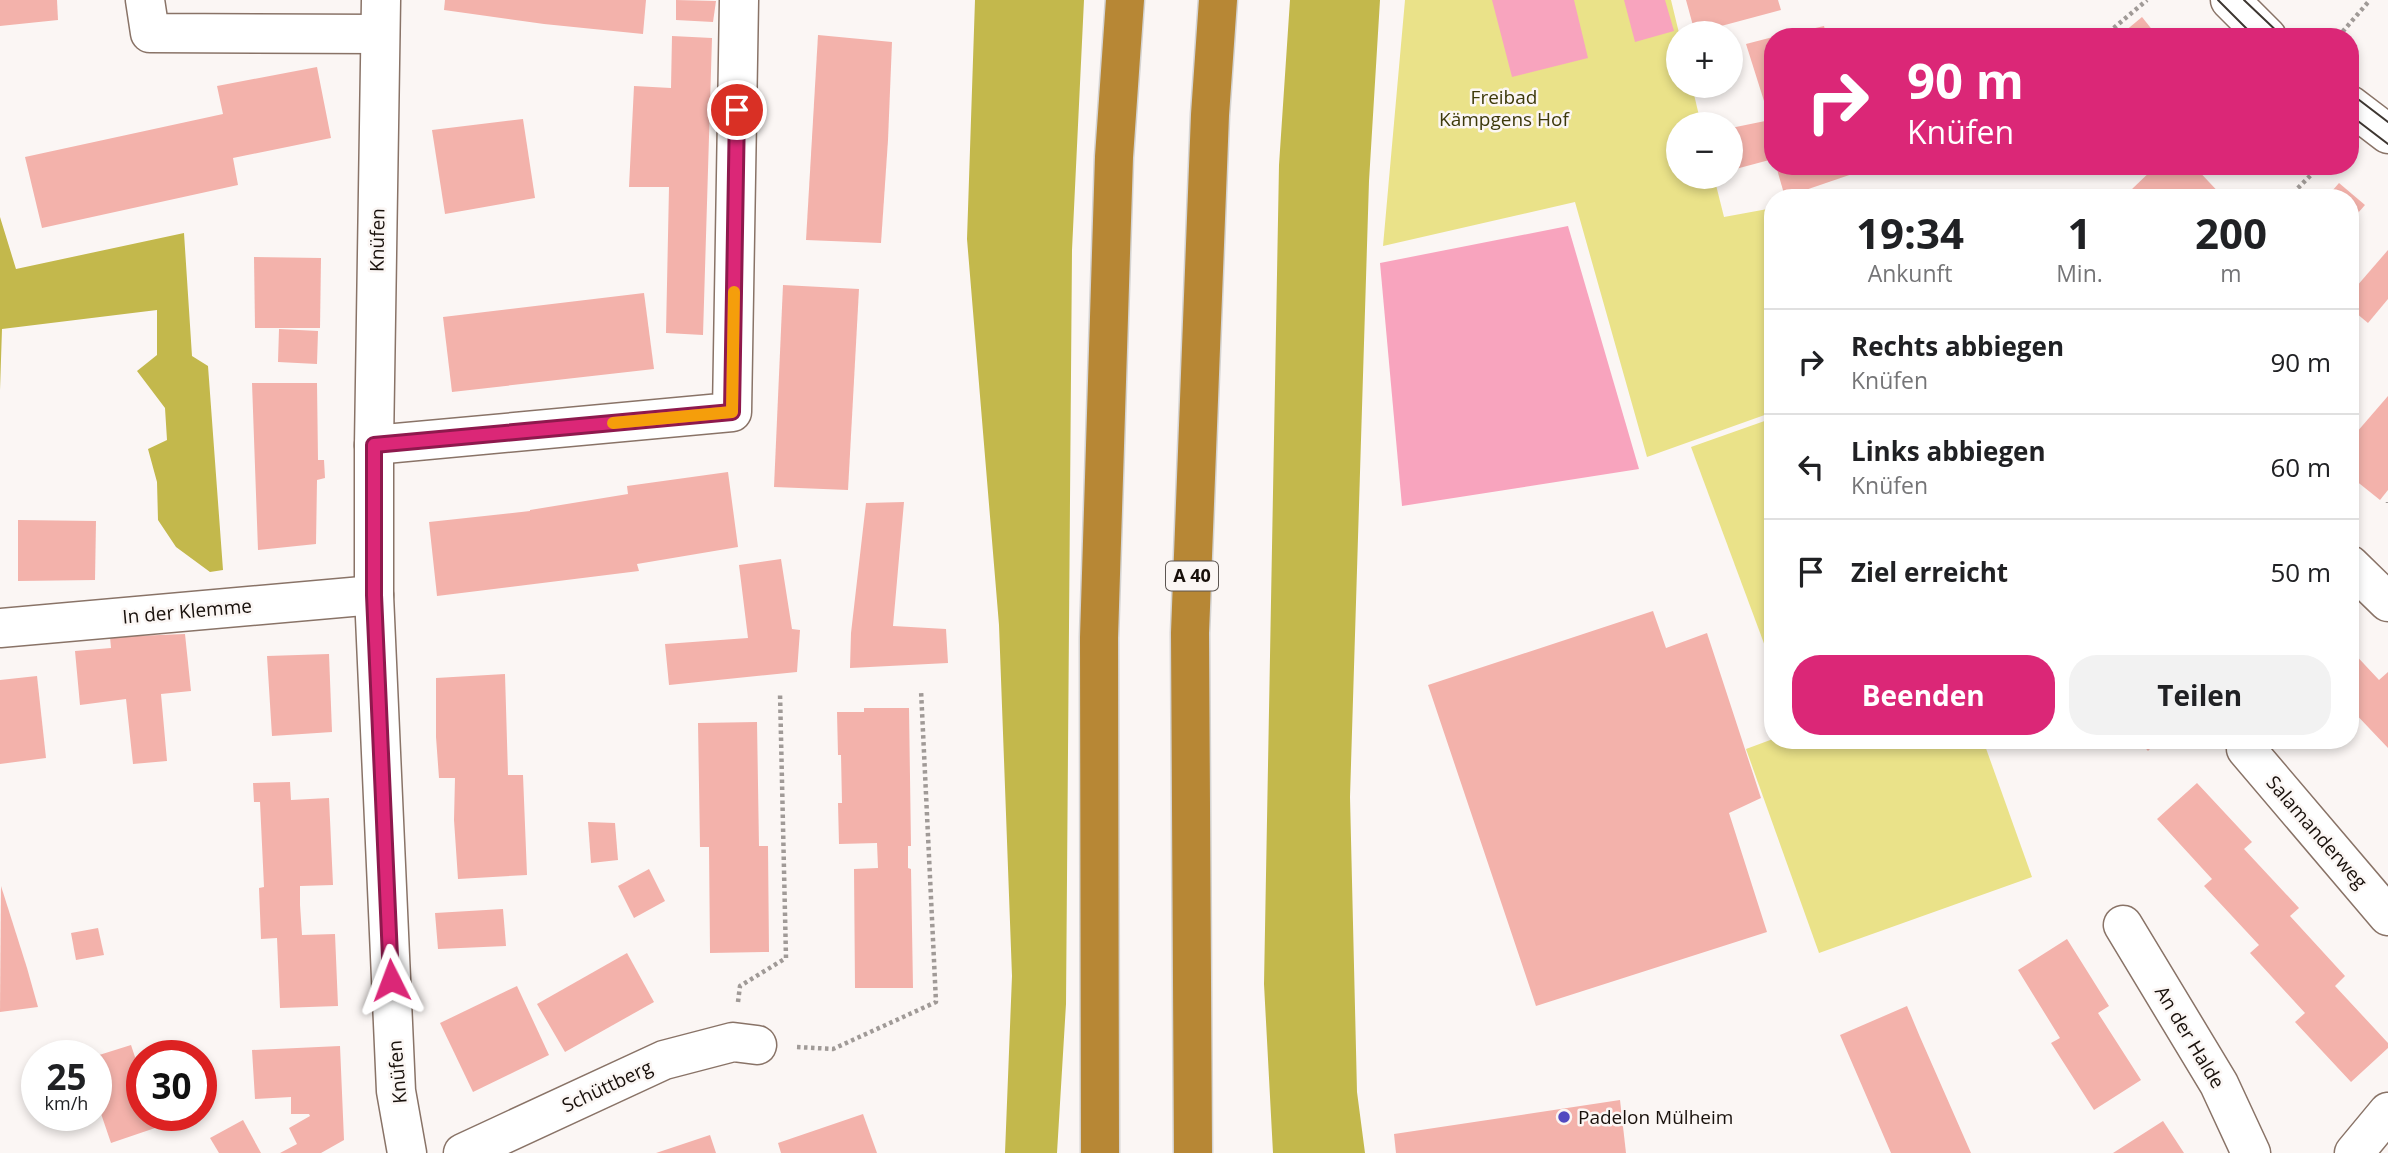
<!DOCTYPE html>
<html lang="de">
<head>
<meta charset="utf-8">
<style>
	body { margin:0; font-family:"Open Sans",sans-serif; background:#f2f2f2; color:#202124; height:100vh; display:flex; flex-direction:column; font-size:26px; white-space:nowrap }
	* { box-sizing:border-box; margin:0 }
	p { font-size:23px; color:#757577 }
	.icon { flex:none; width:38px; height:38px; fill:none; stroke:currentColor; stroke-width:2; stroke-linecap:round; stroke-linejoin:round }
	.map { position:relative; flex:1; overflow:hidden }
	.side { position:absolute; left:1764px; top:189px; width:595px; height:560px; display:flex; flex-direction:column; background:#fff; border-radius:28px; box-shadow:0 4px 10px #0003 }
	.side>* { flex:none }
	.banner { position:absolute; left:1764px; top:28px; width:595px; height:147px; border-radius:28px; box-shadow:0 4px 10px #0003; background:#db2777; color:#fff; overflow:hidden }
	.tools { position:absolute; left:1666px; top:21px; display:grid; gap:14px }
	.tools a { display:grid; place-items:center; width:77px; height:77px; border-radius:50%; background:#fff; box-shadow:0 4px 10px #0003; font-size:35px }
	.speed { position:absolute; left:21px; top:1040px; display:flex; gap:14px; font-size:35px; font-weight:700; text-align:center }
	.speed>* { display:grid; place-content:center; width:91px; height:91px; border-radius:50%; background:#fff; box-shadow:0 4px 10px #0003; line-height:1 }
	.speed small { font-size:18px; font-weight:400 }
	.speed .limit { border:10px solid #d22; background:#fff; color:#111 }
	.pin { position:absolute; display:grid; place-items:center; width:60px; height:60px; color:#fff; margin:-30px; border:4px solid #fff; border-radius:50%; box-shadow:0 2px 7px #0007 }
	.me { position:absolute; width:77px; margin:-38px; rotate:357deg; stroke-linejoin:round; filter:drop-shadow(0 0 5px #0008) }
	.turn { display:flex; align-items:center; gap:24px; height:147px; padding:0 28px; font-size:32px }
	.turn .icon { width:91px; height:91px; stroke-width:2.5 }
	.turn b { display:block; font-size:49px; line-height:60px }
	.eta { display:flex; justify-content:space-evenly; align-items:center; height:119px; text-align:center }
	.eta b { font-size:42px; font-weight:700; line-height:49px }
	.cta { display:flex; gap:14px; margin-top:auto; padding:14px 28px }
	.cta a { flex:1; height:80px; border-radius:28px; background:#db2777; color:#fff; font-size:28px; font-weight:700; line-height:80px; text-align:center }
	.cta a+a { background:#f2f2f2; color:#202124 }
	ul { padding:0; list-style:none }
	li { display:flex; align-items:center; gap:21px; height:105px; padding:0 28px; border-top:2px solid #e0e0e0 }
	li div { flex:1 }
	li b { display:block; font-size:26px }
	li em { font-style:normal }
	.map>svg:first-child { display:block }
</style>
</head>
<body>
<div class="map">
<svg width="2388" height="1153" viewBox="0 0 2388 1153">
	<rect width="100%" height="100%" fill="#fbf6f4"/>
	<!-- green -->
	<g fill="#eae289">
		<path d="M1405 0H1671L1679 33 1678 86H1692L1701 124H1678V177H1714L1724 217 1773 208V412L1647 457 1575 202 1383 246Z"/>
		<path d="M1773 418V665H1772L1691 447Z"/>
		<path d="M1773 739 1983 740 2032 877 1819 953 1746 749Z"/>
	</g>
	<!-- forest -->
	<g fill="#c3b84c">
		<path d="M975 0H1084L1072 250 1066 1004 1057 1153H1005L1012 976 999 625 967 239Z"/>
		<path d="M1290 0H1380L1369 181 1350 797 1357 1092 1365 1153H1273L1264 984 1279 165Z"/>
		<path d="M0 217 16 269 184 233 192 356 208 366 223 570 210 572 176 547 158 520 157 482 148 449 167 440 165 408 137 371 157 355V310L2 329 0 390Z"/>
	</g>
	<!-- water -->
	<g fill="#f8a4be">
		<path d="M1492 0H1574L1588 58 1512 77Z"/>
		<path d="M1624 0H1665L1674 31 1635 42Z"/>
		<path d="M1568 226 1639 469 1402 506 1380 263Z"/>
	</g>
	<!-- building -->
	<g fill="#f3b2ab">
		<path d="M0 0H57L58 20 0 26Z"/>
		<path d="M445 0H646L643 34 544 24 444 10Z"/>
		<path d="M676 0 716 1 713 22 676 20Z"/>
		<path d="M1686 0H1778L1781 10 1695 33Z"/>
		<path d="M2142 17 2158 37H2118Z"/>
		<path d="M1824 26 1827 37H1781V36Z"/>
		<path d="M818 35 892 42 888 140 881 243 806 240Z"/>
		<path d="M672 36 712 38 703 335 666 333 669 187H629L634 86 671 88Z"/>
		<path d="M1773 37V159L1732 170 1731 128 1770 120 1746 44Z"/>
		<path d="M317 67 331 138 233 158 238 185 42 228 25 157 223 114 217 86Z"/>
		<path d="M523 119 535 198 445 214 432 130Z"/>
		<path d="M1776 166H1863L1864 170 1785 197Z"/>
		<path d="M2156 166H2194L2224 198H2139L2131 190Z"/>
		<path d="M2339 183 2365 205 2350 222V198H2326Z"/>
		<path d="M2388 250V299L2368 323 2350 308V294Z"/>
		<path d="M254 257 321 258 320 328H255Z"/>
		<path d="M783 285 859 289 848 490 774 487Z"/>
		<path d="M644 293 654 369 452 392 443 317Z"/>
		<path d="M279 329 318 331 317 364 278 362Z"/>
		<path d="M252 383H317L318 460H324L325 478 317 480 316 544 258 550Z"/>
		<path d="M2388 396V490L2380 500 2350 476V440Z"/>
		<path d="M728 472 738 547 637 564 639 571 437 596 429 522 530 511V510L628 494 627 486Z"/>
		<path d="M904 502 893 626 946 629 948 663 850 668 851 633 866 503Z"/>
		<path d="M18 520 96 521 95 580 18 581Z"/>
		<path d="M781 559 792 629 800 630 797 672 669 685 665 644 748 638 739 565Z"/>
		<path d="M1653 611 1666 648 1707 633 1761 798 1729 813 1767 932 1536 1006 1428 685Z"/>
		<path d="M185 634 191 691 161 694 167 761 133 764 126 699 80 705 75 651 111 648 110 637Z"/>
		<path d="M2350 649 2379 680 2388 672V748L2350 708Z"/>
		<path d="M329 654 332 732 272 736 267 656Z"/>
		<path d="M505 674 508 775H523L527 875 458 879 454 820 455 778H439L436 737V678Z"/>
		<path d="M37 676 46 758 0 764V680Z"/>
		<path d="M864 708H909L911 846H908V868L911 869 913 988H855L854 869 878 868 877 843 839 844 838 803H842L841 755H838L837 712H864Z"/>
		<path d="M757 722 759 846H768L769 952 710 953 709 847H700L698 723Z"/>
		<path d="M2138 740H2159L2148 751Z"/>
		<path d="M290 782 291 800 329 798 333 885 300 886V905L302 935 335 934 338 1006 280 1008 277 938 261 939 259 888 264 887 260 802H254L253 783Z"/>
		<path d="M2197 783 2252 842 2244 849 2299 908 2290 916 2345 976 2335 986 2388 1043V1048L2351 1082 2295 1022 2305 1013 2250 953 2259 945 2204 886 2212 879 2157 819Z"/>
		<path d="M588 822 615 823 618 860 591 863Z"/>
		<path d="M649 869 665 901 634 918 618 886Z"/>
		<path d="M1 886 27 968 38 1007 0 1012Z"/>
		<path d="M503 909 506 946 438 949 435 913Z"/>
		<path d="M98 928 104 955 76 960 71 933Z"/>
		<path d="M2067 939 2109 1006 2098 1013 2141 1080 2094 1110 2051 1043 2060 1038 2018 970Z"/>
		<path d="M627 953 654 1002 565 1052 537 1004Z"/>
		<path d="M517 986 549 1055 473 1092 440 1023Z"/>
		<path d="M1907 1006 1920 1037 1971 1153H1891L1840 1035Z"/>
		<path d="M131 1045 142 1078V1115H154L158 1127 111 1143 96 1099V1056Z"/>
		<path d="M340 1046 344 1140 321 1153H280L297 1144 289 1128 310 1116 309 1114H291V1097L255 1099 252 1050Z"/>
		<path d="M1620 1100 1626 1153H1396L1394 1134Z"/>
		<path d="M863 1114 877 1153H781L778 1143Z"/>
		<path d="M243 1120 261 1153H219L210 1138Z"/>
		<path d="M2163 1121 2184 1153H2113Z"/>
		<path d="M710 1135 716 1153H656Z"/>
	</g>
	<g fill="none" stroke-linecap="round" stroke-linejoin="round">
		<!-- street casing -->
		<g stroke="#897367" stroke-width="41">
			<g id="street">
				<path d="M145 0 150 33 380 34"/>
				<path d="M381 0 374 445V595L396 1091 407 1153"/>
				<path d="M374 445 732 412 739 0"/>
				<path d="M2350 565 2388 602"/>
				<path d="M0 628 374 595"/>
				<path d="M2246 749 2388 916"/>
				<path d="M2123 925 2219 1084 2251 1153"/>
				<path d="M463 1153 664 1060 733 1042 757 1045"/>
				<path d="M2354 1153 2388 1112"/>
			</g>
		</g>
		<!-- secondary casing -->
		<g stroke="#897367" stroke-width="41">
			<g id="secondary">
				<path d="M2230 0 2267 37"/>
				<path d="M2350 105 2388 134"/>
			</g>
		</g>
		<!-- highway casing -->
		<g stroke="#d5d4d3" stroke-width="41">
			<g id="highway">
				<path d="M1100 1153 1099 638 1114 157 1125 0"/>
				<path d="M1193 1153 1190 633 1210 115 1218 0"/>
			</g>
		</g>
		<!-- path -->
		<g stroke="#a09a97" stroke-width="4.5" stroke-dasharray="3.5 3.5" stroke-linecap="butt">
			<path d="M2103 37 2147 0"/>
			<path d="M2338 37 2370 0"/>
			<path d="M2288 198 2320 166"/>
			<path d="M2388 503V502"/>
			<path d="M738 1002 740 986 786 958 780 693"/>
			<path d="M797 1047 833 1049 936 1002 921 690"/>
		</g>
		<!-- street -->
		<use href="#street" stroke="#fff" stroke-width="38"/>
		<!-- secondary -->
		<use href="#secondary" stroke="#fff" stroke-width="38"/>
		<!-- highway -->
		<use href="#highway" stroke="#b78735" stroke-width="38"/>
		<!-- tram -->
		<g stroke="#3d3631" stroke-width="2">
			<path d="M2218 0 2255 37"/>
			<path d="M2244 0 2283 37"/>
			<path d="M2350 93 2388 122"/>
			<path d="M2350 115 2388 144"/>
		</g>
	</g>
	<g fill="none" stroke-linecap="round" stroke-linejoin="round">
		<!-- route casing -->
		<g stroke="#8e194d" stroke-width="18">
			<path id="route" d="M391 980 374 595V445L732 412 737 110"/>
		</g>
		<!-- route -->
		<use href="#route" stroke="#db2777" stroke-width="12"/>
		<!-- slow -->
		<path stroke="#f59e0b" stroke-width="12" d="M613 423 732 412 734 292"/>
	</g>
	<!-- markers -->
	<circle fill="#5249c0" stroke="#fbf6f4" stroke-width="2.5" cx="1564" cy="1117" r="7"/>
	<g text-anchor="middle" stroke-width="5" stroke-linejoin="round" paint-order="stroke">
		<!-- shield labels -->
		<rect fill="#fbf6f4" stroke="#5c5551" stroke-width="2" x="1166" y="561.5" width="52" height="29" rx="5"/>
		<g font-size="18" font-weight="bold" fill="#18100b">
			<text x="1192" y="582">A 40</text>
		</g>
		<!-- park labels -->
		<g font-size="19" fill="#3d390a" stroke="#fbf6f4">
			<text x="1504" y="104">Freibad<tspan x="1504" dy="22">Kämpgens Hof</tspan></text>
		</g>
		<!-- street labels -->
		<g font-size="19" fill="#18100b" stroke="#fbf6f4">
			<text transform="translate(377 240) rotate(-89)" y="7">Knüfen</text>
			<text transform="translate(187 611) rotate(-5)" y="7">In der Klemme</text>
			<text transform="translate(2317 832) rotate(49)" y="7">Salamanderweg</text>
			<text transform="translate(2190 1037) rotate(59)" y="7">An der Halde</text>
			<text transform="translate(397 1072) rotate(-95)" y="7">Knüfen</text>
			<text transform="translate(607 1086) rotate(-25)" y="7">Schüttberg</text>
		</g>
		<!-- poi labels -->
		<g font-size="19" fill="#18100b" stroke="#fbf6f4" text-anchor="start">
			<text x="1578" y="1124">Padelon Mülheim</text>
		</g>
	</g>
</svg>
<div class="tools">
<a>+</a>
<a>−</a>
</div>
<div class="speed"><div>25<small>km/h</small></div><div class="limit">30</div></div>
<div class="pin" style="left:737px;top:110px;background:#d93025"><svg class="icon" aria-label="arrive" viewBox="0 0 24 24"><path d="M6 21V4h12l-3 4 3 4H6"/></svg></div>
<svg class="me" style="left:391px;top:980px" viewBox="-20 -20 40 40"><path d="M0-17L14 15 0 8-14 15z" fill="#db2777" stroke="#fff" stroke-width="4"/></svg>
<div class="banner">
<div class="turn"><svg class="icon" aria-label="right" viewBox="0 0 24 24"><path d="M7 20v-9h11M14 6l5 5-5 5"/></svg><div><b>90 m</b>Knüfen</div></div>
</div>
<section class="side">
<div class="eta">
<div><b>19:34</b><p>Ankunft</p></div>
<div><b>1</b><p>Min.</p></div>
<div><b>200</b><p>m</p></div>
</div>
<ul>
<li><svg class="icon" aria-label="right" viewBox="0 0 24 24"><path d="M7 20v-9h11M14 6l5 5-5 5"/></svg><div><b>Rechts abbiegen</b><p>Knüfen</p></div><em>90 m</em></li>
<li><svg class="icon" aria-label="left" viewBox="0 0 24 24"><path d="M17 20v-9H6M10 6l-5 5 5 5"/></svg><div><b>Links abbiegen</b><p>Knüfen</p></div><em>60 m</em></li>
<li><svg class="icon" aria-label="arrive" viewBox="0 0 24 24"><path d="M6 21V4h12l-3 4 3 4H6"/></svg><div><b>Ziel erreicht</b></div><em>50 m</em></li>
</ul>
<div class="cta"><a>Beenden</a><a>Teilen</a></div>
</section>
</div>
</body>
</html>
